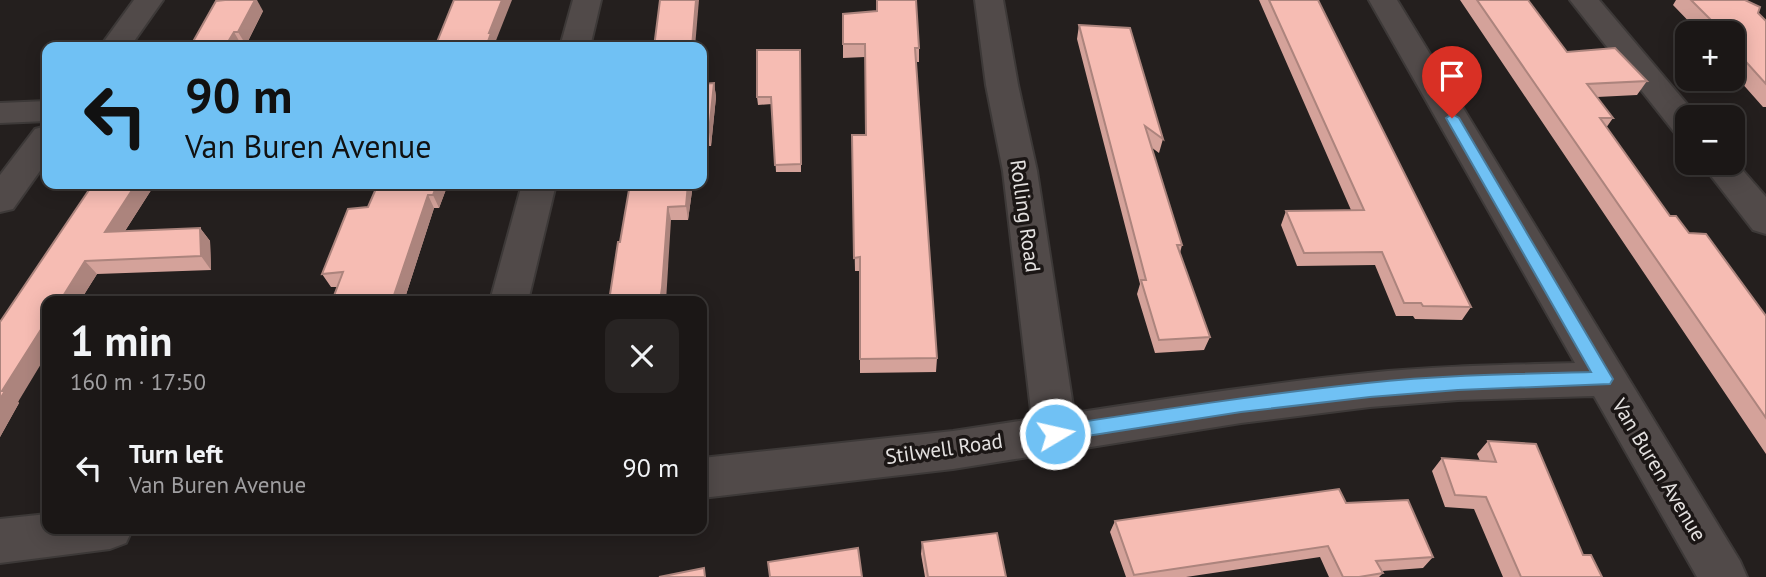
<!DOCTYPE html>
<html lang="en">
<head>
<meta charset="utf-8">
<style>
	body { margin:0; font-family:"PT Sans",sans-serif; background:#282423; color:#f1f3f6; height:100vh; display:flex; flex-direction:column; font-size:26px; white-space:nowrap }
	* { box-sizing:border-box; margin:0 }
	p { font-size:23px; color:#a09fa1 }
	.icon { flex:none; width:38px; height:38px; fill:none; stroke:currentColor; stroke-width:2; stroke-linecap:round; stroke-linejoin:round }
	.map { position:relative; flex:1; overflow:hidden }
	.details { position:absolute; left:42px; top:296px; width:665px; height:238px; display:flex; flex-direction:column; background:#1b1716; border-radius:14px; box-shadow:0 4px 18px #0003,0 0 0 2px #393635 }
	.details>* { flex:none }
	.hud { position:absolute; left:42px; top:42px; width:665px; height:147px; border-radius:14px; box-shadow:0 4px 18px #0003,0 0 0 2px #393635; background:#70c1f4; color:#111; overflow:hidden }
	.buttons { position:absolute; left:1675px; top:21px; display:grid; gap:14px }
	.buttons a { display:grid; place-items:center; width:70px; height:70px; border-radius:14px; background:#1b1716; box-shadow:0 4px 18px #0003,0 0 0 2px #393635; font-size:35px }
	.pin { position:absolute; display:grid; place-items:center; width:60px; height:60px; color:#fff; margin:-72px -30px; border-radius:50% 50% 50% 0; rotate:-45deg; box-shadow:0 0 7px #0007 }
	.pin .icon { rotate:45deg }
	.me { position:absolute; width:77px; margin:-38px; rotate:81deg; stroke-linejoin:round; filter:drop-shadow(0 0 5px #0008) }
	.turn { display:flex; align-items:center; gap:24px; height:147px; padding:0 28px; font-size:32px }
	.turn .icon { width:91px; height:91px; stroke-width:2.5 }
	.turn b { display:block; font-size:49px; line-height:60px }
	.round { display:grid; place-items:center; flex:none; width:74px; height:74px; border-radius:14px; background:#282423 }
	.head { display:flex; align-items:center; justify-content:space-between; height:119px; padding:0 28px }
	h1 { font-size:42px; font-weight:800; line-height:52px }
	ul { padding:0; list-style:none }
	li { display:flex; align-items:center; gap:21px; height:105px; padding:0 28px }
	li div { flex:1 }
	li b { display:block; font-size:26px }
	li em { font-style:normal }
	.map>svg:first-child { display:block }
</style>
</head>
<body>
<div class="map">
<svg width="1766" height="577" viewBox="0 0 1766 577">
	<rect width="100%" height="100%" fill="#241f1e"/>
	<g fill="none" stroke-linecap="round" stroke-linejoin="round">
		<!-- minor casing -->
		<g stroke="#3d3938" stroke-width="4">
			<g id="minor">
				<path d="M134 0H163L130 47H100Z"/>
				<path d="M573 0H601L590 47H560Z"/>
				<path d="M975 0H1003L1018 85 1037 171 1074 413C1172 398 1269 383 1368 373 1437 366 1506 365 1575 363L1369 0H1397L1740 561 1747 577H1697L1594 396 1458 400 1370 407 1241 423 953 469 702 498V458L953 431 1032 419 1003 171 986 85Z"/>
				<path d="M1570 0H1599L1698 117H1687V136L1675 133Z"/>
				<path d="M47 101V121L0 123V103Z"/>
				<path d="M47 126V161L13 209 0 212V175L35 129Z"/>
				<path d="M1732 158 1766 197V234L1753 230 1701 163H1732Z"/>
				<path d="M522 184H556L528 301H490Z"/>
				<path d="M47 514V528H133L126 543 110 549 0 563V519Z"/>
			</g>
		</g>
		<!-- minor -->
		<use href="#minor" fill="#514a49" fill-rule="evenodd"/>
	</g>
	<!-- wall -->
	<g fill="#d4a29a">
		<path d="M1259 0H1318L1471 307 1462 320 1415 319 1413 316H1396L1375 265 1297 266 1281 225 1286 211 1351 210Z"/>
		<path d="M1460 0H1528L1567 52 1647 81 1637 95 1597 97 1613 118 1606 128 1670 216 1689 233 1766 316V454Z"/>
		<path d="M1676 0H1745L1766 21V107H1763L1732 72V33H1700L1673 5Z"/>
		<path d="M216 1 263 11 246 45 242 46 241 47Z"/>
		<path d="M843 14 919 48V62H916L937 358 936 372 860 373V271H855L852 135H866L865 57 843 58Z"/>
		<path d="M1079 25 1163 139 1159 153 1151 147 1182 245 1180 253 1210 337 1204 350 1155 353 1137 294 1140 284 1077 39Z"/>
		<path d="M800 50 801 172H776L772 104 758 105 757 97Z"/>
		<path d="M714 83 716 97 711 146H702V84Z"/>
		<path d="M93 184H155L125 231 200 228 210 241 211 270 97 274 80 301H47L18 402 19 403 0 437V322Z"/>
		<path d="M378 184H448L439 208H434L404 301H332L337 287H331L322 274 368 207Z"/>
		<path d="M630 184H693L688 220H671L620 242Z"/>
		<path d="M1488 441 1583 555 1602 577H1503L1474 509 1445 507 1432 471 1442 458 1480 461 1477 454Z"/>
		<path d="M1115 521 1433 557 1423 568 1382 571 1383 573 1379 577H1329L1320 557 1186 577H1126L1110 532Z"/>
		<path d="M922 542 1006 577H925L921 554Z"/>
	</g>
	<!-- shaded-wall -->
	<g fill="#ac847d">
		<path d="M255 0H257L263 11 246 45 238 32Z"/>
		<path d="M502 0H512L495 43 496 47H486L489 33Z"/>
		<path d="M696 0H699L695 47H692Z"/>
		<path d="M234 32 242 46 241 47H225Z"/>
		<path d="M714 83 716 97 711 146 709 132Z"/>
		<path d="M136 184H155L116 245 105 232Z"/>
		<path d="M437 184H448L439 208 433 195Z"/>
		<path d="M688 184H693L688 220 686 206Z"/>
		<path d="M428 195 434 208 404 301H392Z"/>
		<path d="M668 207 671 220 666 301H660Z"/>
		<path d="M200 228 210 241 211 270 201 256Z"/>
		<path d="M85 261 97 274 80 301H60Z"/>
		<path d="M47 320V354L18 402 19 403 0 437V399L2 391Z"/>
	</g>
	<!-- building -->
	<g fill="#f6bcb3" stroke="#ac847d" stroke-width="2">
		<path d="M225 0H255L238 32H234L225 47H190L216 1Z"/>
		<path d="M454 0H502L489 33H491L486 47H435Z"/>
		<path d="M660 0H696L692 47H654Z"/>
		<path d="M877 0H916L919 48H915L937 358 860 359V257L854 258 852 135H866L865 44H843V14L877 11Z"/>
		<path d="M1269 0H1318L1471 307 1423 306 1421 303H1404L1382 252 1304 253 1286 211 1364 210Z"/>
		<path d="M1477 0H1528L1567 52 1615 48 1647 81 1587 84 1613 118H1600L1670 216H1676L1689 233 1706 234 1766 316V418Z"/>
		<path d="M1691 0H1745L1760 7 1758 13 1766 21V84L1738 53H1743L1732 42V33H1724Z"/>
		<path d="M1079 25 1130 28 1163 139 1145 126 1182 245H1177L1210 337 1159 340 1141 280H1146Z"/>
		<path d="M757 50H800L801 164 775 165 771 97H757Z"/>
		<path d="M714 83 709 132H702V84Z"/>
		<path d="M93 184H136L105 232 200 228 201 256 85 261 60 301H47V320L2 391H5L0 399V322Z"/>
		<path d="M378 184H437L433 195H428L392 301H332L343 272 322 274 348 209 368 207Z"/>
		<path d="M630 184H688L686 206 668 207 662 288 660 301H609L618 242H620Z"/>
		<path d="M1488 441 1536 444 1583 555H1591L1602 577H1521L1486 497 1455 495 1442 458 1496 462Z"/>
		<path d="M1339 489 1346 503 1408 500 1433 557 1376 561 1383 573 1359 577H1343L1328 546 1134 575 1115 521Z"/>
		<path d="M997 533 1006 577H928L922 542Z"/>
		<path d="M858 548 862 577H770L768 562Z"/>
		<path d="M704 568 705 577H659Z"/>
	</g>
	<!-- route -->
	<path fill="#70c1f4" stroke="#497d9f" stroke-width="2" d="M1452 114 1459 118 1610 374 1613 379 1610 384 1458 390 1370 397 1241 412 1055 441 1049 439 1046 434 1049 428 1055 426C1159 410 1263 394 1367 383 1442 375 1517 374 1591 372L1446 118Z"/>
	<g text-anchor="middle" stroke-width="7" stroke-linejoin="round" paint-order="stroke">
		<!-- street labels -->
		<g font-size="21" fill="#e4e1e0" stroke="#1b1615">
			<text transform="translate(1025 216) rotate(82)" y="7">Rolling Road</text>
			<text transform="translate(944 449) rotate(-8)" y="7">Stilwell Road</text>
			<text transform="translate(1659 470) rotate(59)" y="7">Van Buren Avenue</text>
		</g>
	</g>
</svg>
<div class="buttons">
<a>+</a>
<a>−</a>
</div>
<div class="pin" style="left:1452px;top:118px;background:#d93025"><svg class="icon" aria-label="arrive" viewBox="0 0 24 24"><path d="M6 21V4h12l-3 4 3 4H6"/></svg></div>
<svg class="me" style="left:1055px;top:434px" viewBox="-20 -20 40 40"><circle r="17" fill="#70c1f4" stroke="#fff" stroke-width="3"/><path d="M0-11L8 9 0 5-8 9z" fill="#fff"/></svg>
<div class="hud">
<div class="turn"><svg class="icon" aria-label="left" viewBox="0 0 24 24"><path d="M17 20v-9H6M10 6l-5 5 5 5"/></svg><div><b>90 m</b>Van Buren Avenue</div></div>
</div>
<section class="details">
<div class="head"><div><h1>1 min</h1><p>160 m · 17:50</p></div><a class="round"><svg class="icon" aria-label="close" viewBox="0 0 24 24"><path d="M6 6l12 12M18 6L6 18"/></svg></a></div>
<ul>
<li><svg class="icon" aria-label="left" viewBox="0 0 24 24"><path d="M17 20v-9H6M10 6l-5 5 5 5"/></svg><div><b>Turn left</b><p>Van Buren Avenue</p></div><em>90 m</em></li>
</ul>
</section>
</div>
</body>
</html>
